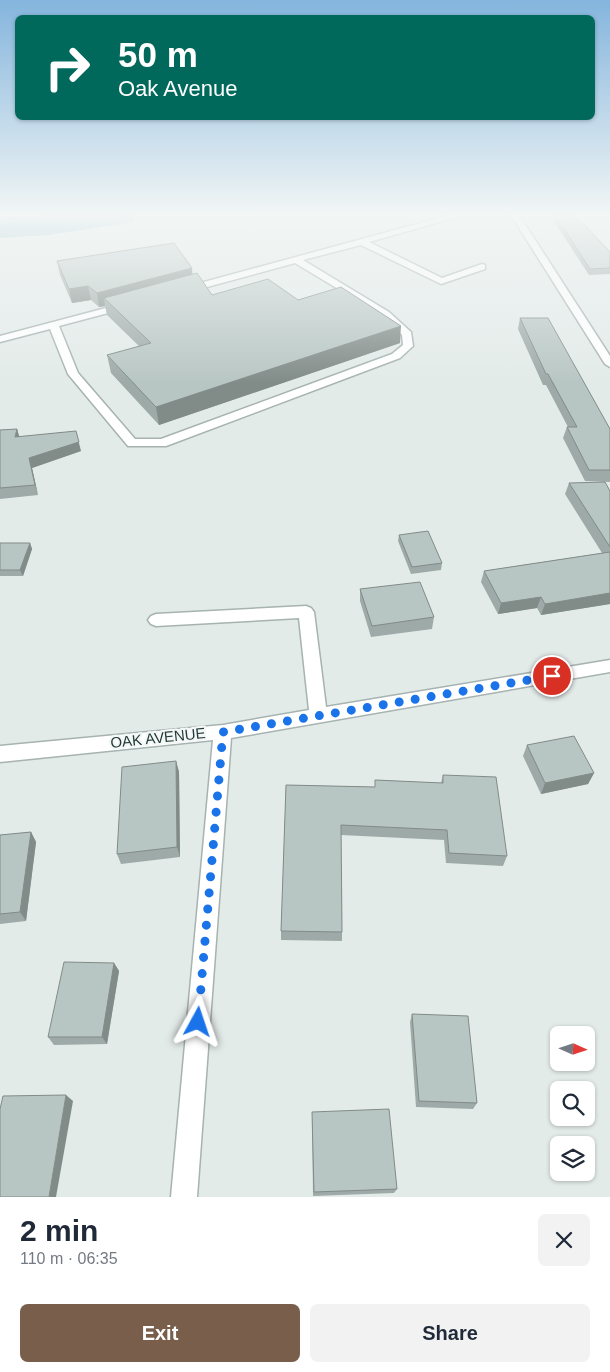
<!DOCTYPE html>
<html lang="en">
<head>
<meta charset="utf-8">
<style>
	body { margin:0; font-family:Arial,sans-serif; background:#f2f2f3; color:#1f2937; height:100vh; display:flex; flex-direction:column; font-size:19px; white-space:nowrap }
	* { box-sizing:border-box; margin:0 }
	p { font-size:16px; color:#747a83 }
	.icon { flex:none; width:28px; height:28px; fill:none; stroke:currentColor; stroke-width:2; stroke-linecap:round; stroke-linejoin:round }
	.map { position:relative; height:1197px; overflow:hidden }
	.details { display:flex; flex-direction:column; background:#fff; flex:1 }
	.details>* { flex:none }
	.top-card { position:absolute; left:15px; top:15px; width:580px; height:105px; border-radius:8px; box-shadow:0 1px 4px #0004; background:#00695c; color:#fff; overflow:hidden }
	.needle { width:32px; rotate:93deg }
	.tools { position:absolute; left:550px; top:1026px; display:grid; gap:10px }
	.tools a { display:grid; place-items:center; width:45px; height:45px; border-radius:8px; background:#fff; box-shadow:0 1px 4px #0004; font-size:25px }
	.pin { position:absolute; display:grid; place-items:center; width:42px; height:42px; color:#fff; margin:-21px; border:2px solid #fff; border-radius:50%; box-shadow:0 1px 5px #0007 }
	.me { position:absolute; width:55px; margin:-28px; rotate:5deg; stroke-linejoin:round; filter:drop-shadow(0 0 4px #0008) }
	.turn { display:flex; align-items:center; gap:18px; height:105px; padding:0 20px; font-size:22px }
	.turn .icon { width:65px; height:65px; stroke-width:2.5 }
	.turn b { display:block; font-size:35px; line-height:42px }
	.round { display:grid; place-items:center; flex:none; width:52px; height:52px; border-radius:8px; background:#f2f2f3 }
	.overview { display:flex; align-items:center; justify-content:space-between; height:85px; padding:0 20px }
	h1 { font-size:30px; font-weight:600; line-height:38px }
	.primary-button { display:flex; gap:10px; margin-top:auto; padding:10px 20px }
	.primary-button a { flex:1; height:58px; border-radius:8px; background:#795e4c; color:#fff; font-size:20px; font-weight:600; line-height:58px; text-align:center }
	.primary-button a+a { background:#f2f2f3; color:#1f2937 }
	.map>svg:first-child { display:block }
</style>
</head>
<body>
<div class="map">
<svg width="610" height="1197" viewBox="0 0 610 1197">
	<rect width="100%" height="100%" fill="#e3ebe9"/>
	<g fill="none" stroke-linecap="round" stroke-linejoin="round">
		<!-- river -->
		<path fill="#8fb7cc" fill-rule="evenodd" d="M49 215H136L132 222 121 224 49 235 0 238V218Z"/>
		<!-- minor casing -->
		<g stroke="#a6b3b1" stroke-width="3">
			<g id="minor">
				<path d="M450 215H464L369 242 442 278 482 264 485 265V269L441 284 361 245 303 260 389 312 411 332 413 346 400 358 166 446H128L68 374 50 329 0 342V336L121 304H127V308L59 326 78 373 135 439H161L392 354 403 345 402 335 383 316 295 263 185 293 180 290 182 288Z"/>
				<path d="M511 215H519L610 356V367L605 364Z"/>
				<path d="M306 606 311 608 314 612 326 707 610 660V672L231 738 197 1197H171L213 740 0 762V746L223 725 309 710 299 618 156 626 151 624 148 620 151 616 156 614Z"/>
			</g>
		</g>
		<!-- minor -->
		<use href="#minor" fill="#fff" fill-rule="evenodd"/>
	</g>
	<!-- wall -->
	<g fill="#9eaaa8">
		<path d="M552 215H575L610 252V274L589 275 551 217Z"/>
		<path d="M57 261 192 268V274L212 295 298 300 400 343 159 425 111 373 107 355 139 346 107 315 105 306 99 307 91 300 72 303 60 275Z"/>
		<path d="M520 318 610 429V482L585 481 563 438 567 427H568L546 385H543L518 329Z"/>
		<path d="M17 429 19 437 81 451 32 468 38 495 0 499V430Z"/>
		<path d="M569 483 610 491V604L541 615 537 608 498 614 481 582 484 571 602 553 565 494Z"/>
		<path d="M399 535 442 563 441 570 411 574 398 541Z"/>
		<path d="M0 543H30L32 549 23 576H0Z"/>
		<path d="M360 589 434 617 432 629 371 637 360 601Z"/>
		<path d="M527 745 594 773 588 784 541 794 523 756Z"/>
		<path d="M176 761 179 772 180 857 121 864 117 854Z"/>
		<path d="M443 775 507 856 503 866 446 863 444 840 341 835 342 932V941L281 940V931L286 785 375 787V780L441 783Z"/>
		<path d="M31 832 36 842 26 921 0 924V835Z"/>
		<path d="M114 963 119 971 107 1044 54 1045 48 1037Z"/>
		<path d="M412 1014 477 1103 473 1109 416 1107 410 1022Z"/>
		<path d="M312 1118 397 1189 394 1193 313 1196Z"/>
	</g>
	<!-- shaded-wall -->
	<g fill="#818b88">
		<path d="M192 268 193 282 104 298 105 306 99 307 97 293Z"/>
		<path d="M88 286 91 300 72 303 69 289Z"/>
		<path d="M401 326 400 343 159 425 156 407Z"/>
		<path d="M17 429 20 439 15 437Z"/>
		<path d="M76 431 81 451 32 468 38 495 35 485 29 458Z"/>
		<path d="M30 543 32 549 23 576 20 570Z"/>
		<path d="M610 593V604L541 615 545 604Z"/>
		<path d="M541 597 537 608 498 614 501 603Z"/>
		<path d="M176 761 179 772 180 857 177 847Z"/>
		<path d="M594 773 588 784 541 794 545 783Z"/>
		<path d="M31 832 36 842 26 921 20 912Z"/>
		<path d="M114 963 119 971 107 1044 102 1037Z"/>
		<path d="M66 1095 73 1101 56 1197H49Z"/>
	</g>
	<!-- building -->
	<g fill="#b8c6c3" stroke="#818b88">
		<path d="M555 215H575L610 252V268L590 269Z"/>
		<path d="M174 243 192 268 97 293 88 286 69 289 57 261Z"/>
		<path d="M197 273 212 295 268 279 298 300 341 287 401 326 156 407 107 355 151 343 104 298Z"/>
		<path d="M520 318H548L610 429V470H589L567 427H577L548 374H546Z"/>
		<path d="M17 429 15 437 76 431 79 442 29 458 35 485 0 488V430Z"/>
		<path d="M605 482 610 491V547L569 483Z"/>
		<path d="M428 531 442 563 412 567 399 535Z"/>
		<path d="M0 543H30L20 570H0Z"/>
		<path d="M610 552V593L545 604 541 597 501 603 484 571Z"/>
		<path d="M420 582 434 617 372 626 360 589Z"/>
		<path d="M574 736 594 773 545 783 527 745Z"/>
		<path d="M176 761 177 847 117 854 122 767Z"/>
		<path d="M443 775 496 777 507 856 449 853 447 830 341 825 342 932 281 931 286 785 375 787V780L443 783Z"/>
		<path d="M31 832 20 912 0 914V835Z"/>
		<path d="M64 962 114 963 102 1037H48Z"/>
		<path d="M412 1014 468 1016 477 1103 419 1101Z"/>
		<path d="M66 1095 49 1197H0V1109L3 1096Z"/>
		<path d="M389 1109 397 1189 314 1192 312 1112Z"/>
	</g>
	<!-- sky -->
	<linearGradient id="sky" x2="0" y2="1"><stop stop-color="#84b5dd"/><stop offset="0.56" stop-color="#f2f6f5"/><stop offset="1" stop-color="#f2f6f5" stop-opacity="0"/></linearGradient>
	<rect width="610" height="383" fill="url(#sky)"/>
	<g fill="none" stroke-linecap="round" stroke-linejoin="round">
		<!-- route -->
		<path stroke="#1a73e8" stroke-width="9" stroke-dasharray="0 16.2" d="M198 1022 223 732 552 676"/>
	</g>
	<g text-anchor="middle" stroke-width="4.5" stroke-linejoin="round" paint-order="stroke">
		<!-- street labels -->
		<g font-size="15" fill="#243b3a" stroke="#f3f8f7">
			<text transform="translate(158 738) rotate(-6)" y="5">OAK AVENUE</text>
		</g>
	</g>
</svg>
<div class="tools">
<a><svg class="needle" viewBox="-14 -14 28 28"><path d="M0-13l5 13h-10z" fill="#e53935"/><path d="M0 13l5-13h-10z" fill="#747a83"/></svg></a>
<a><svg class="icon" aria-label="search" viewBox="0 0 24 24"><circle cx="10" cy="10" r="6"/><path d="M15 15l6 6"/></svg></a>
<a><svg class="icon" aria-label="layers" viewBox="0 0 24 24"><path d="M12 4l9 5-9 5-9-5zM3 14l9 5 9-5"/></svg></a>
</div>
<div class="pin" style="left:552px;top:676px;background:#d93025"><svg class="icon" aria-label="arrive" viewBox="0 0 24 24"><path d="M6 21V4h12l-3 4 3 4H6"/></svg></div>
<svg class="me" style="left:198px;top:1022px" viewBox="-20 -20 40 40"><path d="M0-17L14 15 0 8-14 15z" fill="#1a73e8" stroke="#fff" stroke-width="4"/></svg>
<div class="top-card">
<div class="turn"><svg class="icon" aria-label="right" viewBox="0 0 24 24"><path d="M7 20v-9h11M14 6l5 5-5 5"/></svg><div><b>50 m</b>Oak Avenue</div></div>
</div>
</div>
<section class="details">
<div class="overview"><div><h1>2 min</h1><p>110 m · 06:35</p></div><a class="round"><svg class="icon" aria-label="close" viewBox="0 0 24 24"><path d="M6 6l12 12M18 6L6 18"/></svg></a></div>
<div class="primary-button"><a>Exit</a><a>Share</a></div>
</section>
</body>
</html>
